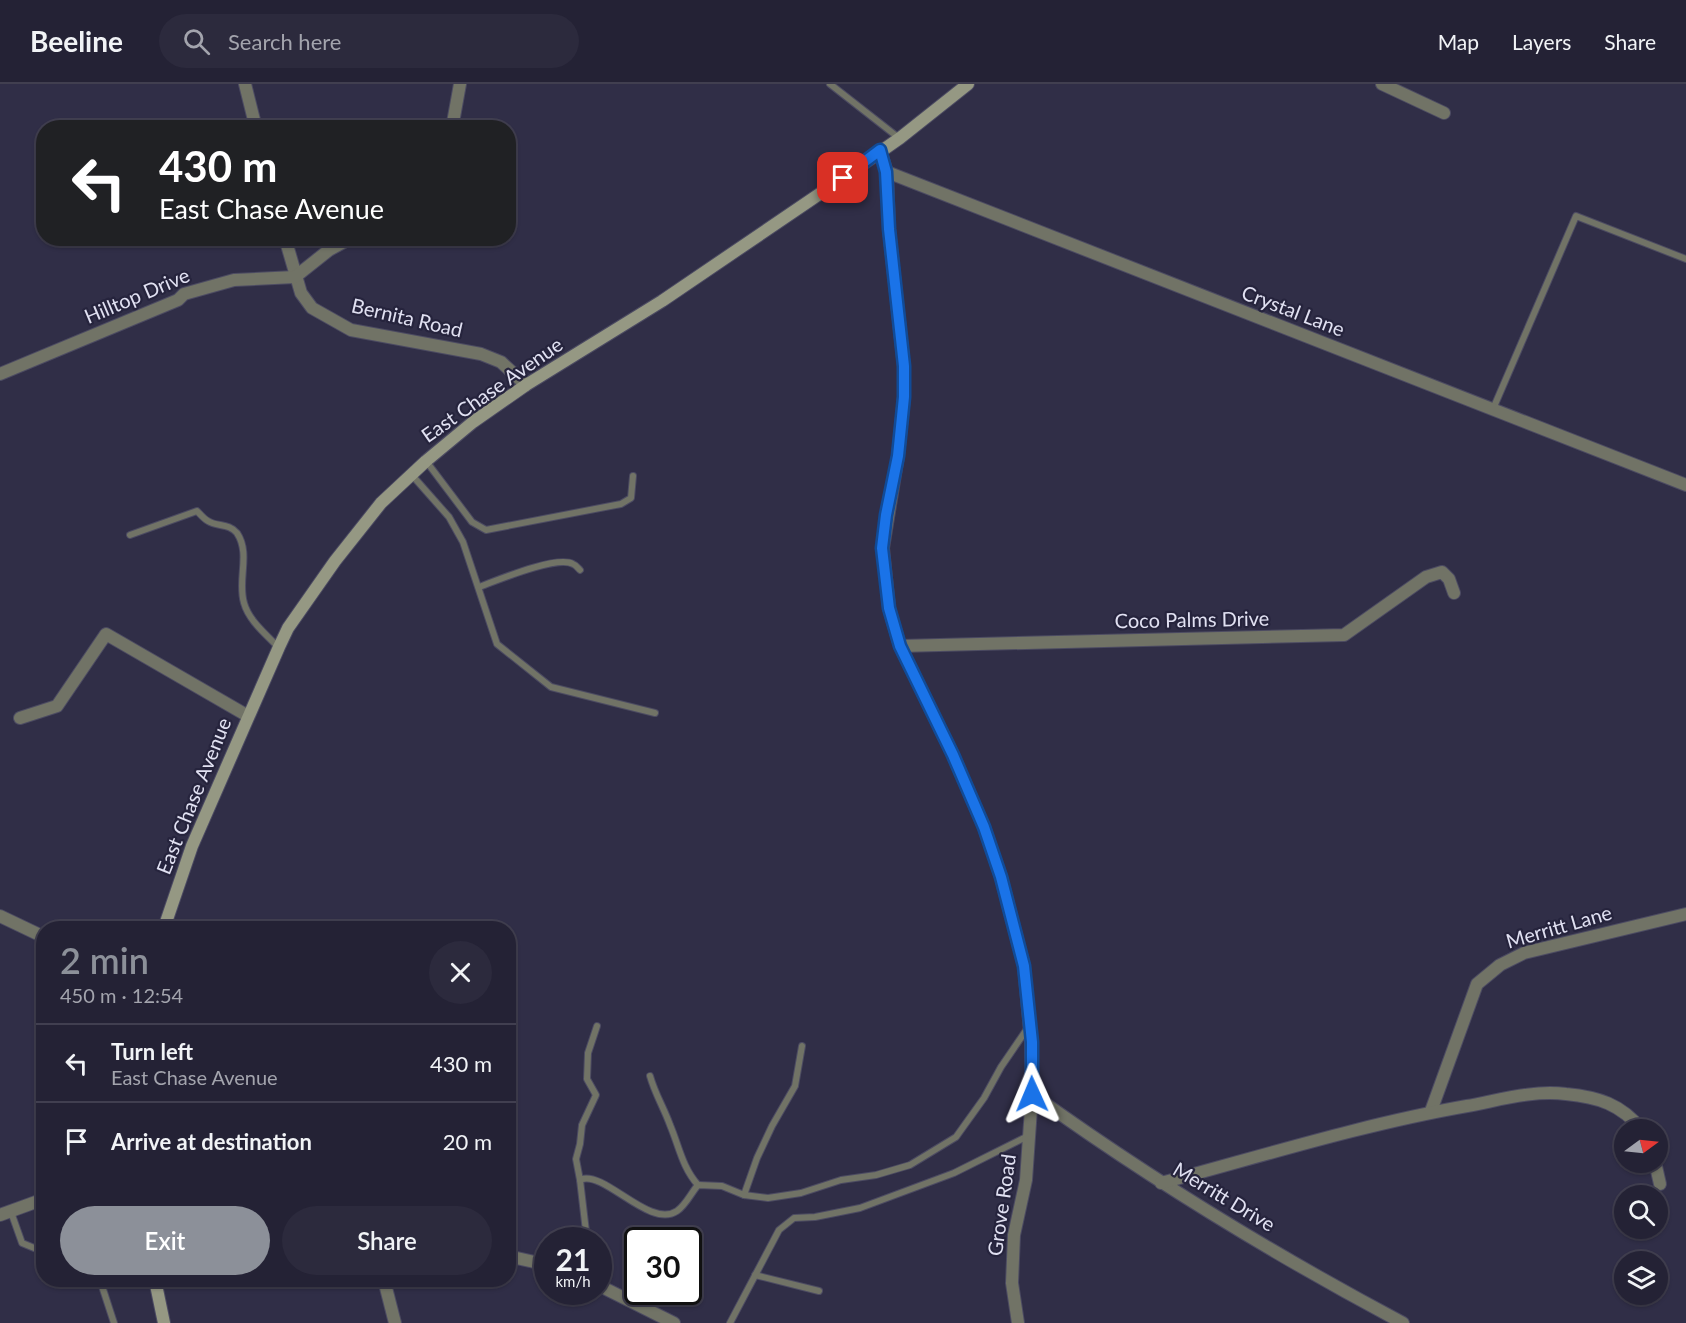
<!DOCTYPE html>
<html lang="en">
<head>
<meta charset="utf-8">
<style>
	body { margin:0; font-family:Lato,sans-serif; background:#2c2a3d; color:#f1f3f6; height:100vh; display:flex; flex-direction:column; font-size:22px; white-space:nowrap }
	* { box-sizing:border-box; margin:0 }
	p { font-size:20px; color:#a3a4ad }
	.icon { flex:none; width:33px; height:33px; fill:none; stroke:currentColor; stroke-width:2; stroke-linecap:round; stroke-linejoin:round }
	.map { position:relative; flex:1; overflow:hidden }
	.sheet { position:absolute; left:36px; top:837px; width:480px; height:366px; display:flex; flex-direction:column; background:#242235; border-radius:24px; box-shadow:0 2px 4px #0004,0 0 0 2px #413f50 }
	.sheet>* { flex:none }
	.guide { position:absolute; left:36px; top:36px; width:480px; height:126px; border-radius:24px; box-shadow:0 2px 4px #0004,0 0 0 2px #413f50; background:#202124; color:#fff; overflow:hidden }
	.needle { width:39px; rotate:75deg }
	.buttons { position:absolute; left:1614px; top:1035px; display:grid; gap:12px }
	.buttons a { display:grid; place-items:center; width:54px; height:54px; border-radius:50%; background:#242235; box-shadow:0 2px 4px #0004,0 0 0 2px #413f50; font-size:30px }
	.speed { position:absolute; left:534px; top:1143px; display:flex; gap:12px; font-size:30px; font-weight:700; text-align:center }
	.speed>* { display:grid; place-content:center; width:78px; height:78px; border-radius:50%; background:#242235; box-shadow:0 2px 4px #0004,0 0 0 2px #413f50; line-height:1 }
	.speed small { font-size:15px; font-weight:400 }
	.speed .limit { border:3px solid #111; border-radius:9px; background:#fff; color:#111 }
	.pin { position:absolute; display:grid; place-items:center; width:51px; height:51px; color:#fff; margin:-26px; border-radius:12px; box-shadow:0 3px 9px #0006 }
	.me { position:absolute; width:66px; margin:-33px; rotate:359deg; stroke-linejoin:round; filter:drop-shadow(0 0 4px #0008) }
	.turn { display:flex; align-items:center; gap:21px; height:126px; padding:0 24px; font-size:27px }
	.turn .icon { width:78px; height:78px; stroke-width:2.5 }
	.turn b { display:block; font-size:42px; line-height:51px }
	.round { display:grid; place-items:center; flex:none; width:63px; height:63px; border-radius:32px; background:#2c2a3d }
	.headline { display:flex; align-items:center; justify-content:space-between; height:102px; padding:0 24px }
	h1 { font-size:36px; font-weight:600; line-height:45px; color:#8c9099 }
	.action { display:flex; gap:12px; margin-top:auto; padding:12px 24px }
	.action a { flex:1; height:69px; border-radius:36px; background:#8c9099; color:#fff; font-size:24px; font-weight:600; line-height:69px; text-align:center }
	.action a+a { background:#2c2a3d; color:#f1f3f6 }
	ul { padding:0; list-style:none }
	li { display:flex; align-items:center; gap:18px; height:78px; padding:0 24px; border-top:2px solid #413f50 }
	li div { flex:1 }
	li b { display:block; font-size:22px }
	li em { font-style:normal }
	header { display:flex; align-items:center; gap:36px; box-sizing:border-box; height:84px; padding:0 30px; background:#242235; border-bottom:2px solid #413f50 }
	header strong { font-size:28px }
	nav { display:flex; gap:33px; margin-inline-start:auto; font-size:21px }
	.search { width:420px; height:54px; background:#2c2a3d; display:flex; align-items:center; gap:15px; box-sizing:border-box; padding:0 21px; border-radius:33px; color:#a3a4ad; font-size:22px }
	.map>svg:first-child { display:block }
</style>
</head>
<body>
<header>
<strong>Beeline</strong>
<div class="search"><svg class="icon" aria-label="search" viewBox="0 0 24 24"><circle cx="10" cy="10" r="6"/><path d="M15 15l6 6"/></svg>Search here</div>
<nav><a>Map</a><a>Layers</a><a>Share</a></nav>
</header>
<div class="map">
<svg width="1686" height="1239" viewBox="0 0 1686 1239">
	<rect width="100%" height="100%" fill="#302e47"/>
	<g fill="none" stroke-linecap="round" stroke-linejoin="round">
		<!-- service casing -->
		<g stroke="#4c4b62" stroke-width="8">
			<g id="service">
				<path d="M830 0 899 54"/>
				<path d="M1493 325 1576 132 1686 175"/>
				<path d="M426 377 472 438 486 446 621 420 631 414 633 392"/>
				<path d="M411 390 449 433 463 458 497 560 551 603 655 629"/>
				<path d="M130 451 197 427C200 430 204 435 208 437 217 443 229 439 237 449 251 470 237 496 244 519 249 537 266 550 278 563"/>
				<path d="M479 503C498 496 557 471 573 480 576 481 578 484 580 486"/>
				<path d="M802 962 795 1002 772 1042 757 1074 744 1111 768 1114 801 1109 841 1096 876 1091 910 1081 956 1053 984 1014 1001 983 1029 942"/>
				<path d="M650 992C655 1010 664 1024 670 1041 679 1062 682 1083 698 1101"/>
				<path d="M580 1096 576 1075 580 1060 582 1041 596 1011 587 995 588 969 597 942"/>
				<path d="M11 1128 22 1159 44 1168"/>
				<path d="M587 1156 580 1096 582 1095C606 1088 650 1145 677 1127 686 1121 691 1109 698 1101L722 1102 744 1111"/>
				<path d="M755 1191 819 1207"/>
				<path d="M100 1196 114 1239"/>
				<path d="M730 1239 779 1146 794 1134 815 1133 860 1124 954 1089 1030 1051"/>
			</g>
		</g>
		<!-- minor casing -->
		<g stroke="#4c4b62" stroke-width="14">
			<g id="minor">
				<path d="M245 0 256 44"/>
				<path d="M1382 0 1444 29"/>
				<path d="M452 44 460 0"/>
				<path d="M880 66 887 88 889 145 904 283V313L898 372 883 464 889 524 900 562 953 671 984 743 1001 793 1024 882 1031 958 1032 1010 1026 1096 1014 1151 1012 1199 1018 1239"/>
				<path d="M887 88 1686 401"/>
				<path d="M285 154 301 209 312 224 351 246 481 270 501 278 526 301"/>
				<path d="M0 290 178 216 184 210 234 196 295 193 329 166 351 154"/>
				<path d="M900 562 1344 551 1426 493 1442 488 1449 495 1454 509"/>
				<path d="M20 634 57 622 106 550 248 632"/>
				<path d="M0 832 44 853"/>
				<path d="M1032 1010C1150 1095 1275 1171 1403 1239"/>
				<path d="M1431 1027 1477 900 1500 881 1524 869 1686 830"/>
				<path d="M1655 1078 1660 1100"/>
				<path d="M1161 1099C1262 1072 1364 1040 1467 1022 1500 1016 1532 1006 1566 1010 1598 1013 1621 1020 1642 1046"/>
				<path d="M0 1131 44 1115"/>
				<path d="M508 1172 548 1181"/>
				<path d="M384 1196 395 1239"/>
				<path d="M598 1201 674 1239"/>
			</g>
		</g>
		<!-- secondary casing -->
		<g stroke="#4c4b62" stroke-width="14">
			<g id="secondary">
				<path d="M164 844 192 762 279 563 288 544 335 477 381 419 426 377 473 338 526 301 662 217 843 94 900 54 968 0"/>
				<path d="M155 1196 164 1239"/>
			</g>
		</g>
		<!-- service -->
		<use href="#service" stroke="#717366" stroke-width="6"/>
		<!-- minor -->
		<use href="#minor" stroke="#717366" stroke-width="12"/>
		<!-- secondary -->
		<use href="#secondary" stroke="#959883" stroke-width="12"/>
	</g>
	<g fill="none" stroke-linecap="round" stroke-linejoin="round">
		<!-- route casing -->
		<g stroke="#114b97" stroke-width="15">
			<path id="route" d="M843 94 880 66 886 88 889 145 904 282V313L898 372 886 431 882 464 889 524 900 562 953 671 984 743 1001 793 1024 882 1032 958V1010"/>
		</g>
		<!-- route -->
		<use href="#route" stroke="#1a73e8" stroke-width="10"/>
	</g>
	<g text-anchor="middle" stroke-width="4.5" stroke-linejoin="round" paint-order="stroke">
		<!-- street labels -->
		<g font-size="20" fill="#e1e1f2" stroke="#26243d">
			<text transform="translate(137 212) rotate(-23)" y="7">Hilltop Drive</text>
			<text transform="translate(1293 227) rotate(21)" y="7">Crystal Lane</text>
			<text transform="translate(407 234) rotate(13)" y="7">Bernita Road</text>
			<text transform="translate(492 306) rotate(-35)" y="7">East Chase Avenue</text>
			<text transform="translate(1192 536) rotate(-1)" y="7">Coco Palms Drive</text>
			<text transform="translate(194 712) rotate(-68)" y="7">East Chase Avenue</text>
			<text transform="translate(1559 843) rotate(-16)" y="7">Merritt Lane</text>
			<text transform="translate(1224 1113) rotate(31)" y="7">Merritt Drive</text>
			<text transform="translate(1002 1121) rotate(-82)" y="7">Grove Road</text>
		</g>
	</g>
</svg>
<div class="buttons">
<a><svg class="needle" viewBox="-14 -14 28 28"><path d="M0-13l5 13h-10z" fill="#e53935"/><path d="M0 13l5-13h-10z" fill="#a3a4ad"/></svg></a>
<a><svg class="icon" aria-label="search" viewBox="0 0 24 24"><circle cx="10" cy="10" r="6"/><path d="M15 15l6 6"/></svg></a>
<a><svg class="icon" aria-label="layers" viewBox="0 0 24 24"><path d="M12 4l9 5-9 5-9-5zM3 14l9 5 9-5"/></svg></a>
</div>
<div class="speed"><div>21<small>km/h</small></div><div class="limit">30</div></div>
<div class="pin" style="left:843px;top:94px;background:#d93025"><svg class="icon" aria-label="arrive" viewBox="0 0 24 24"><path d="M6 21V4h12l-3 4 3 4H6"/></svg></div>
<svg class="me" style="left:1032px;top:1010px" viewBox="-20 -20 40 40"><path d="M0-17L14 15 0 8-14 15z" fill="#1a73e8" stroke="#fff" stroke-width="4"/></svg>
<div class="guide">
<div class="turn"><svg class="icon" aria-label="left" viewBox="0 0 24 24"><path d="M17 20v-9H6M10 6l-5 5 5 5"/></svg><div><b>430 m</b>East Chase Avenue</div></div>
</div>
<section class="sheet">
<div class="headline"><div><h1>2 min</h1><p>450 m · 12:54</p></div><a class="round"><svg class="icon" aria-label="close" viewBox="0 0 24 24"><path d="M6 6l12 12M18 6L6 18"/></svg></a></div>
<ul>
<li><svg class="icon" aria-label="left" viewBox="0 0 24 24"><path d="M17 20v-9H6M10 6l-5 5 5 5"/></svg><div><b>Turn left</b><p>East Chase Avenue</p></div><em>430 m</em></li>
<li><svg class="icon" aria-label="arrive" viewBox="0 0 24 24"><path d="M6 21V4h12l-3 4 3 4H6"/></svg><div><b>Arrive at destination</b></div><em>20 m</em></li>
</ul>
<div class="action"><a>Exit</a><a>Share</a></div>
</section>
</div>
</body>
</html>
